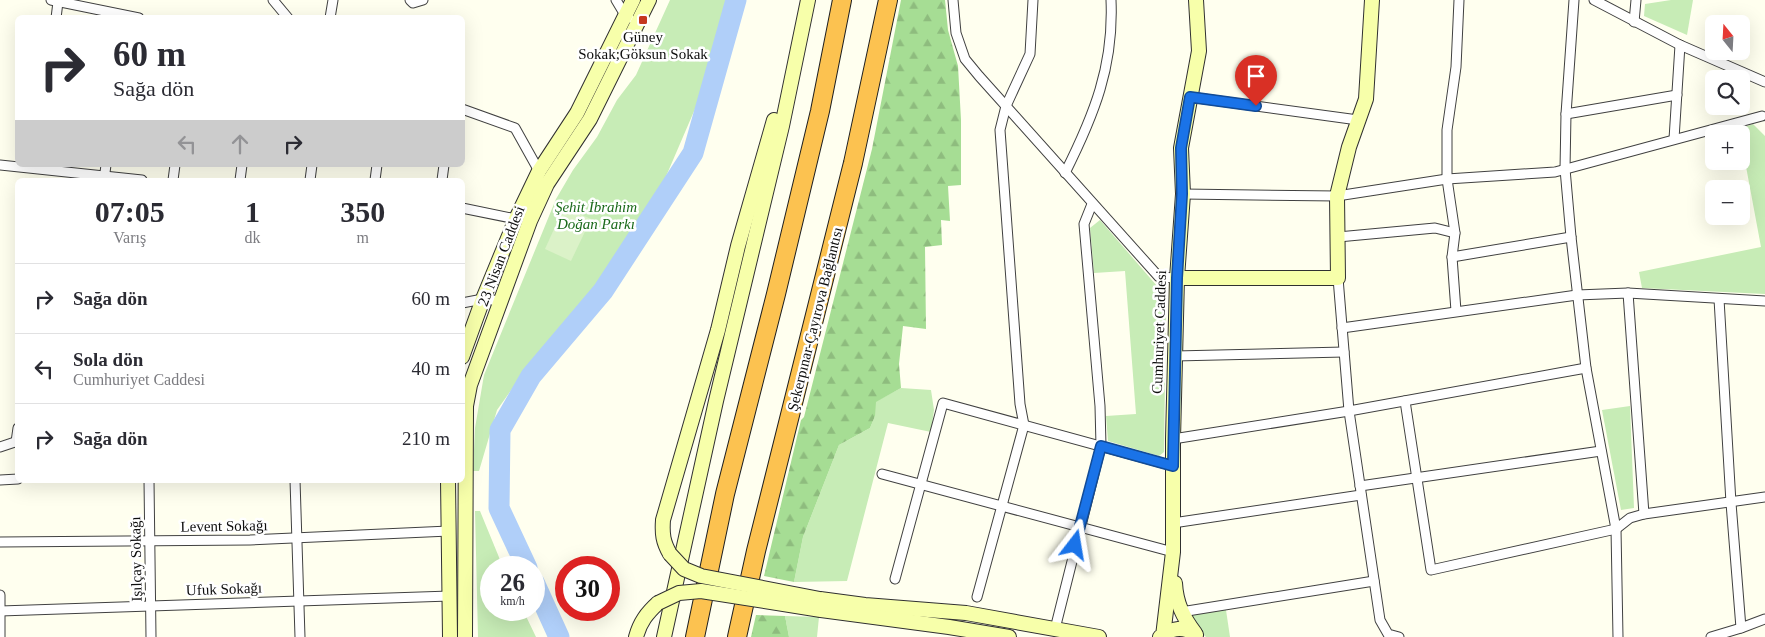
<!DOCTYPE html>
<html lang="tr">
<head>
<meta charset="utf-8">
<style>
	body { margin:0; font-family:"Times New Roman",serif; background:#f2f2f3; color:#2b2b33; height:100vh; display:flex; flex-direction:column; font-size:19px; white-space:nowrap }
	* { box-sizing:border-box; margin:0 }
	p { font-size:16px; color:#7c7c81 }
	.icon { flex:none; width:28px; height:28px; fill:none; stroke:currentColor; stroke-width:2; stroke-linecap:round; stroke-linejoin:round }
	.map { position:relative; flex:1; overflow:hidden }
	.side { position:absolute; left:15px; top:178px; width:450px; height:305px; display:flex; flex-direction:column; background:#fff; border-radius:8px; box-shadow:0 5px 20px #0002 }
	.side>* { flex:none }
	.top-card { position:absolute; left:15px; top:15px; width:450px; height:152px; border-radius:8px; box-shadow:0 5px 20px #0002; background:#fff; color:#2b2b33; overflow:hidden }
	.needle { width:32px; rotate:342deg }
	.buttons { position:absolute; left:1705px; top:15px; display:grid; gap:10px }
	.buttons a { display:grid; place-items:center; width:45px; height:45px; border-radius:8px; background:#fff; box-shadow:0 5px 20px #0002; font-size:25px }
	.speed { position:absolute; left:480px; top:556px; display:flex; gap:10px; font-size:25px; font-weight:700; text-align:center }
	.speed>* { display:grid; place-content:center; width:65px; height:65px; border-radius:50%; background:#fff; box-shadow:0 5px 20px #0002; line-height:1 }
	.speed small { font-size:12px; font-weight:400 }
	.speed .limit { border:8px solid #d22; background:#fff; color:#111 }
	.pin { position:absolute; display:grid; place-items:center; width:42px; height:42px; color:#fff; margin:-51px -21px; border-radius:50% 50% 50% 0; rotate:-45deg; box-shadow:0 0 5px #0007 }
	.pin .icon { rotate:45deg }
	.me { position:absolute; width:55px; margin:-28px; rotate:14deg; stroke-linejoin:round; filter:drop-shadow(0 0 4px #0008) }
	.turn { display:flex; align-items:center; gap:18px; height:105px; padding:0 15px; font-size:22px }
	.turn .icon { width:65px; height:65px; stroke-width:2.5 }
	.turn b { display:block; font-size:35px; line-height:42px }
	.lanes { display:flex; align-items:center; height:48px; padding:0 15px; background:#0003; justify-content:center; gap:25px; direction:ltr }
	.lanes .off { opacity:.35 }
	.eta { display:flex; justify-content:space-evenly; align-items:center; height:85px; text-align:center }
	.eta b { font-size:30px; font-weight:800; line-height:35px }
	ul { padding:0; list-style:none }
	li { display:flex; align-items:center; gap:15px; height:70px; padding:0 15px; border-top:1px solid #e1e1e2 }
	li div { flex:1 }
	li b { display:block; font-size:19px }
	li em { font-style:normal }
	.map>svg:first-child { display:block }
</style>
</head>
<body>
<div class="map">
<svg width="1765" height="637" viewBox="0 0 1765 637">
	<defs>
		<pattern id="forest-firs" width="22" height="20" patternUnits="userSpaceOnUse" patternTransform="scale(1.25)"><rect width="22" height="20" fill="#a6dd94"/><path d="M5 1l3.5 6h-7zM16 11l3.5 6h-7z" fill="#8ebc7e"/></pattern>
	</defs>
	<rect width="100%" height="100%" fill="#ffffef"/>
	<!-- grass -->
	<g fill="#c7ecb6">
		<path d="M670 0H729L707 81 664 181 620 258 565 330 522 375 497 410 479 471H473L475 428 484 375 556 199 573 170 597 137 617 100 636 75Z"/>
		<path d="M1671 0H1693L1687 35 1644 16 1645 4Z"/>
		<path d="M1753 124 1765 136V294L1642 288 1639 272 1761 247 1739 129Z"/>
		<path d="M1100 220 1157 286 1166 311 1164 452 1159 456 1108 441 1106 416 1136 414 1125 271 1094 273 1090 228Z"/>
		<path d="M901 388 931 390 934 410 931 432 888 423 847 581 794 582 803 537 839 445 870 428 875 416V402Z"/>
		<path d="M1630 406 1634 508 1621 510 1602 410Z"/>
		<path d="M475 511H480L503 567 491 568V610H523L536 637H478Z"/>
		<path d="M1226 610 1230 637H1206L1197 629 1191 615Z"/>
		<path d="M785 616 819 617 817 637H789Z"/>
	</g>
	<!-- forest -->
	<g fill="url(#forest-firs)">
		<path d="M901 0H945L948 30 958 66 961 120V185L948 186 950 221 941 220 942 245 925 247 926 329 903 326 899 364 901 388 876 402 875 416 870 428 839 445 803 537 794 582 764 576 801 420 804 417 872 149Z"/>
		<path d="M756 615 785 616 789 637H751Z"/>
	</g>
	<!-- pitch -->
	<path fill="#dbf2c8" d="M564 207 591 219 571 261 545 249Z"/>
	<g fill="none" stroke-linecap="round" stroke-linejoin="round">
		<!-- river -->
		<g stroke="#b0cff9" stroke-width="21">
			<path d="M527 568 499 508 500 430 531 376 603 291 693 153 736 0"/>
			<path d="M534 582 559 637"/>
		</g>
		<!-- street casing -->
		<g stroke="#414141" stroke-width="11">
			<g id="street">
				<path d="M51 0 139 18"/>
				<path d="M273 0 288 18"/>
				<path d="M410 0 413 3 423 0"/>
				<path d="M616 0 625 15 629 18"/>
				<path d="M953 0 956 33 965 59 979 76 1159 277 1177 278"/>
				<path d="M1574 0 1566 114 1565 169 1571 237 1586 368 1616 529 1618 637"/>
				<path d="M1594 0 1680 45 1765 82"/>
				<path d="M56 18 58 2"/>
				<path d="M330 18 333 0"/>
				<path d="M1634 22 1636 0"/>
				<path d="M1190 97 1358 120"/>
				<path d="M462 109 515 128 539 171"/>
				<path d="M1566 114 1677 95"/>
				<path d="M1674 139 1680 45"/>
				<path d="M0 165 142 180"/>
				<path d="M1065 173C1094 115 1114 66 1111 0"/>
				<path d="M104 180 106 165"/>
				<path d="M173 180 175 165"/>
				<path d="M240 180 242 165"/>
				<path d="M310 180 312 165"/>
				<path d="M375 180 377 165"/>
				<path d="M442 180 444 165"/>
				<path d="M1183 194 1337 196 1447 179 1555 172 1762 116"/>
				<path d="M462 208 516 219"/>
				<path d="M1338 237 1435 228 1455 233"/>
				<path d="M1452 257 1571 237"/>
				<path d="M1338 278 1349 411 1380 620 1388 634 1399 637"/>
				<path d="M1628 293 1644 514"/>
				<path d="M1719 299 1731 503 1741 628"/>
				<path d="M462 303 483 299 501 301"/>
				<path d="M1456 311 1452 257 1455 233 1447 179V130L1456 67 1459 0"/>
				<path d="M1342 328 1577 295 1628 293 1765 301"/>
				<path d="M1175 356 1344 352"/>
				<path d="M1405 401 1431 570 1616 529 1630 518 1644 514 1765 497"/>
				<path d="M1173 439 1349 411 1586 368"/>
				<path d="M16 442 18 428"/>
				<path d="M0 447 18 441"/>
				<path d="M882 474 1173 552"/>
				<path d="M0 480 18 479"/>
				<path d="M149 480 151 637"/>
				<path d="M295 480 300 637"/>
				<path d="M1360 486 1601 451"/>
				<path d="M1173 523 1361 495"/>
				<path d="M0 542 250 540 449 531"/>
				<path d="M895 579 943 403 1173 466"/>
				<path d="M0 595V637"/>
				<path d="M977 597 1024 425 1020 404 1000 130 1006 106 1030 54 1033 0"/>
				<path d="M0 611 450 596"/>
				<path d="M1181 612 1374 581"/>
				<path d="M1055 629 1101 446 1100 406 1084 224 1092 204"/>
				<path d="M1711 637 1741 628 1765 619"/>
			</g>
		</g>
		<!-- secondary casing -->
		<g stroke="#303030" stroke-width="16">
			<g id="secondary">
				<path d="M1177 278H1338L1337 196 1349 147 1366 99 1372 0"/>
				<path d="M462 357 483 299 516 219 539 171 577 113 633 0"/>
				<path d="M448 480 450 637"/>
				<path d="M670 554C663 542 662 534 663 520L718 330 738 246 774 120"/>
				<path d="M1175 583C1176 603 1183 617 1195 633"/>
				<path d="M820 599 865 605 966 613 1099 637"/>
				<path d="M821 610 949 627 1009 637"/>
				<path d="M465 637 466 406 470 385 530 221 547 184 590 119 649 0"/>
				<path d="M636 637C640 622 647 613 658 603"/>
				<path d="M664 637 716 401 782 126 808 0"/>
				<path d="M1160 637 1163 636 1173 552V439L1177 278 1183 194 1181 148 1199 51 1196 0"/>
				<path d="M1161 637C1172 627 1184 626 1196 635"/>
			</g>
		</g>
		<!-- highway casing -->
		<g stroke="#1f1f1f" stroke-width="20">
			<g id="highway">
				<path d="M695 637 725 494 776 294 820 111 842 0"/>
				<path d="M737 637 756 551 853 163 888 0"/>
			</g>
		</g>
		<!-- street -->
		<use href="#street" stroke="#fff" stroke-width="9"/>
		<!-- secondary -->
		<use href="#secondary" stroke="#f7ffaa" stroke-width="14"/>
		<!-- highway -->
		<use href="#highway" stroke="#fcc250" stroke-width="18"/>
		<!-- secondary-bridge casing -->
		<g stroke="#303030" stroke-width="16" stroke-linecap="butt">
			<g id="secondary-bridge">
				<path d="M670 554 684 569 701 576 820 599"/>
				<path d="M658 603 679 593 701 591 821 610"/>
			</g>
		</g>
		<!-- secondary-bridge -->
		<use href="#secondary-bridge" stroke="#f7ffaa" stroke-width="14"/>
	</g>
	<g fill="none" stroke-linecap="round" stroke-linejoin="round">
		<!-- route casing -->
		<g stroke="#114b97" stroke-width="12">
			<path id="route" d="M1075 545 1101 446 1173 466 1177 278 1182 194 1181 148 1190 97 1256 106"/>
		</g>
		<!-- route -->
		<use href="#route" stroke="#1a73e8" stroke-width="9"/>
	</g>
	<!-- markers -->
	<rect fill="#c5391e" stroke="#fff" stroke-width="2" x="638" y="15" width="10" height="10" rx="2.5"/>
	<g text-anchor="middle" stroke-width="5" stroke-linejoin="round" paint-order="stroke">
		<!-- poi labels -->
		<g font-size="15" fill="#0e0e0e" stroke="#fff">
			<text x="643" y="42">Güney<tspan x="643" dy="17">Sokak;Göksun Sokak</tspan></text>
		</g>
		<!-- park labels -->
		<g font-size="15" font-style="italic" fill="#1a691a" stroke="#fff">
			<text x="596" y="212">Şehit İbrahim<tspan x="596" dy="17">Doğan Parkı</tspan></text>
		</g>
		<!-- street labels -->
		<g font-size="15" fill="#0e0e0e" stroke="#fff">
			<text transform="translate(501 256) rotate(-69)" y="5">23 Nisan Caddesi</text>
			<text transform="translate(815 319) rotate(-76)" y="5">Şekerpınar-Çayırova Bağlantısı</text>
			<text transform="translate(1159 332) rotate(-88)" y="5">Cumhuriyet Caddesi</text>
			<text transform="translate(224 526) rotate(-1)" y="5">Levent Sokağı</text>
			<text transform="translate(136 559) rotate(-91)" y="5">Işılçay Sokağı</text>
			<text transform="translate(224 589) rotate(-2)" y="5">Ufuk Sokağı</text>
		</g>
	</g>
</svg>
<div class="buttons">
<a><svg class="needle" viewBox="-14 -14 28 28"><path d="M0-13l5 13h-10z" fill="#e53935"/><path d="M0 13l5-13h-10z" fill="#7c7c81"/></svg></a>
<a><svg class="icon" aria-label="search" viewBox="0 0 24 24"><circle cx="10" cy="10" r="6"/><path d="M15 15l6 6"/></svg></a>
<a>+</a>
<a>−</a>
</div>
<div class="speed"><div>26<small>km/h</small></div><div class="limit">30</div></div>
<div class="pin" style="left:1256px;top:106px;background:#d93025"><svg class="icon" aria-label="arrive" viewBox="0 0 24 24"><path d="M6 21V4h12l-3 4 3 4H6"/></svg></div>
<svg class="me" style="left:1075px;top:545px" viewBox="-20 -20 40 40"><path d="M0-17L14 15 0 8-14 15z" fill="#1a73e8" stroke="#fff" stroke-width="4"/></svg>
<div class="top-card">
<div class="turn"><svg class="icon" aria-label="right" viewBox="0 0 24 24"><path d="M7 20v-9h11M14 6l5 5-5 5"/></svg><div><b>60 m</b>Sağa dön</div></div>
<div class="lanes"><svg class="icon off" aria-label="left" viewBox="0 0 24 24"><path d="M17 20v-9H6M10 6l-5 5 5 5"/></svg><svg class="icon off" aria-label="ahead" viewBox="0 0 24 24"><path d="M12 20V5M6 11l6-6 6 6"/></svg><svg class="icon" aria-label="right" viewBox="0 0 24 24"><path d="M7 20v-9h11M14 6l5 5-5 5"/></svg></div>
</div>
<section class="side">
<div class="eta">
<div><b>07:05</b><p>Varış</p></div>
<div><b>1</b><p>dk</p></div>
<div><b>350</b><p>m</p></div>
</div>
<ul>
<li><svg class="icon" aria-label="right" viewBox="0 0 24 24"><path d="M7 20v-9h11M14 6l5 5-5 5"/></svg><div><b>Sağa dön</b></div><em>60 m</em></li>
<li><svg class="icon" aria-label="left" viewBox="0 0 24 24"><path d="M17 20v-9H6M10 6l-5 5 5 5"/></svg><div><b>Sola dön</b><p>Cumhuriyet Caddesi</p></div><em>40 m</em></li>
<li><svg class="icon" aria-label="right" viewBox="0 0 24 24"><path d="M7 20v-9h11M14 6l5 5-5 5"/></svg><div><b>Sağa dön</b></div><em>210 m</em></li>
</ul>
</section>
</div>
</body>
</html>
